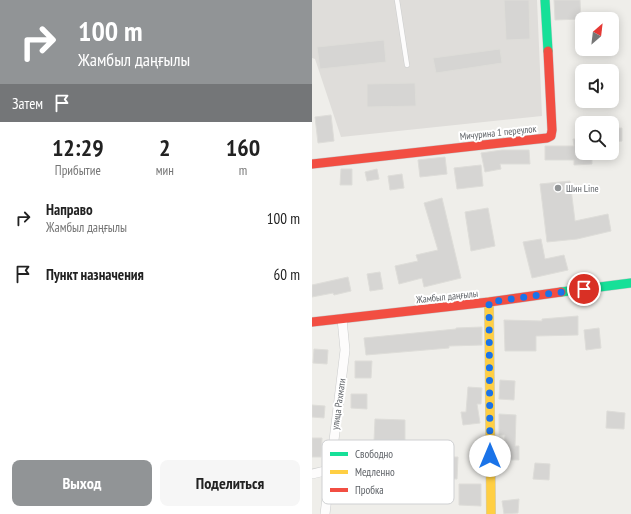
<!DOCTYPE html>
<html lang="ru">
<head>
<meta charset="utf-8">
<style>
	body { margin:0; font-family:"PT Sans Narrow",sans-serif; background:#f6f6f6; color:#222; height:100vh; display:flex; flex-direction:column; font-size:15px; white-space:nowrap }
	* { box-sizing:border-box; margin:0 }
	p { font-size:13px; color:#767676 }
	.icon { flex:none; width:22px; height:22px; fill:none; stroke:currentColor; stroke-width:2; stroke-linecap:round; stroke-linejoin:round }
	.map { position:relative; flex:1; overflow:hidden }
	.details { display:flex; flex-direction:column; background:#fff; width:312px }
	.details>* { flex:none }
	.banner { background:#919496; color:#fff; overflow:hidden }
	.needle { width:26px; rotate:28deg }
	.fabs { position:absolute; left:263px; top:12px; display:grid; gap:8px }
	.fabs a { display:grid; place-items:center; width:44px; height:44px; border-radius:8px; background:#fff; box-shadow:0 2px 10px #0003; font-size:20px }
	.pin { position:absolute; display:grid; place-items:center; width:34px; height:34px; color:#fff; margin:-17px; border:2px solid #fff; border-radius:50%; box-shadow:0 1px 4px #0007 }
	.me { position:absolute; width:44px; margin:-22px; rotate:0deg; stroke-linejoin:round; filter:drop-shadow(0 0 3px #0008) }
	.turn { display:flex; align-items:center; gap:14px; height:84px; padding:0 12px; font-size:18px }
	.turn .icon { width:52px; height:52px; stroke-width:2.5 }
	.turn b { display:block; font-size:28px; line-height:34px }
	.then { display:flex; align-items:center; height:38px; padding:0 12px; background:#0003; gap:8px; font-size:15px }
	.eta { display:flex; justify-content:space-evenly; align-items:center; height:68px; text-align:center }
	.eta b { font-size:24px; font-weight:600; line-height:28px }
	.button { display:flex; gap:8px; margin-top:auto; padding:8px 12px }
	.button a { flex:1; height:46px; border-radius:8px; background:#919496; color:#fff; font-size:16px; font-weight:600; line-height:46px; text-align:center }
	.button a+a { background:#f6f6f6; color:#222 }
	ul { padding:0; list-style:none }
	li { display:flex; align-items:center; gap:12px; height:56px; padding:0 12px }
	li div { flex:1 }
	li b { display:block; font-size:15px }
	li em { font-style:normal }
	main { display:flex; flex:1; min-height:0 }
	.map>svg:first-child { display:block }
</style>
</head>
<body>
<main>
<section class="details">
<div class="banner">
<div class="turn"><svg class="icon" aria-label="right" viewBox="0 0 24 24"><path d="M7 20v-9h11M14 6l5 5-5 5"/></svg><div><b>100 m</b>Жамбыл даңғылы</div></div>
<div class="then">Затем<svg class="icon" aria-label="arrive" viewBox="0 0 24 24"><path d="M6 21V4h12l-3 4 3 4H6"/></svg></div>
</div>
<div class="eta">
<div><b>12:29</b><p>Прибытие</p></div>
<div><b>2</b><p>мин</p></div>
<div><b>160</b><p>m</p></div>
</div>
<ul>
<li><svg class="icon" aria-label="right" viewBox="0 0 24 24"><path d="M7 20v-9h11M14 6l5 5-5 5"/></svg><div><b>Направо</b><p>Жамбыл даңғылы</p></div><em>100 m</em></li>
<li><svg class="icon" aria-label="arrive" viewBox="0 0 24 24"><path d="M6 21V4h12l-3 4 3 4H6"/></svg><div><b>Пункт назначения</b></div><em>60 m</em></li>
</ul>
<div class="button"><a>Выход</a><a>Поделиться</a></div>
</section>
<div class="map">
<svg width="319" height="514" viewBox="0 0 319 514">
	<rect width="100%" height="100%" fill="#efeeea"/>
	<!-- industrial -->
	<path fill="#dfddda" d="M0 0H225L230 116 29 137 3 59 0 58Z"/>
	<!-- building -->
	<g fill="#d6d5d3" stroke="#deddd9">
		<path d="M192 0H217L218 39 194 40Z"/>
		<path d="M242 0H268L269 19 243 20Z"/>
		<path d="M72 40 74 62 8 69 5 47Z"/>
		<path d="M188 49 190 63 124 73 121 58Z"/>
		<path d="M103 83 104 106 55 107V84Z"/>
		<path d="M19 115 22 141 6 143 3 117Z"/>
		<path d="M300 128H310V141L300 142Z"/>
		<path d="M261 139H270V153H280V164L262 165V160H233V146H262Z"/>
		<path d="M190 150H217L218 164H188L189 169 173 172 169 153Z"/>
		<path d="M133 157 135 174 108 177 106 160Z"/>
		<path d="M169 165 171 186 145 189 142 168Z"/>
		<path d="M29 169H40V185H28Z"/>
		<path d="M65 169 67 179 55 181 53 172Z"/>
		<path d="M90 174 92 188 78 190 76 176Z"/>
		<path d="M258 181 263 221 296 214 299 231 265 239 235 242 228 184Z"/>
		<path d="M130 198 149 278 112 287 110 278 87 284 83 266 106 261 104 255 126 250 112 203Z"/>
		<path d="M176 208 183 246 159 251 153 212Z"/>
		<path d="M229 239 233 259 252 255 256 270 220 278 211 242Z"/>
		<path d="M68 272 71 289 58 291 55 274Z"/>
		<path d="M36 277 39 291 22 295 21 293 0 297V285Z"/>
		<path d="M266 316V335L224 336V351H193L192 320 230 321V319Z"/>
		<path d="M170 327V345L137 346V348L54 355 52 338 144 329V328Z"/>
		<path d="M287 328 289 348 274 350 272 330Z"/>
		<path d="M2 349 16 350 15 364 1 363Z"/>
		<path d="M43 361H60L59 378H43Z"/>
		<path d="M188 380 203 381 202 400 187 399Z"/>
		<path d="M156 387 170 388 169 404H165L168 423 151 425 149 412H154Z"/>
		<path d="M39 394H55V409L39 408Z"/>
		<path d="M0 405 13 406 12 418 0 417Z"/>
		<path d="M295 411 313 413 312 429 294 428Z"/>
		<path d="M187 414 204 415 203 446H207V460H192L193 435H187Z"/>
		<path d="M63 419 93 420V442L62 441Z"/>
		<path d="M0 438H10L9 457H0Z"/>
		<path d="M124 457H146L145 479 124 478Z"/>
		<path d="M223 463 238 464 237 480 221 479Z"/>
		<path d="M147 484H169V506L147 505Z"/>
		<path d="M207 499 206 513 192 514 190 501Z"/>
	</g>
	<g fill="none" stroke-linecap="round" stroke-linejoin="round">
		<!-- lane casing -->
		<g stroke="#cbcccc" stroke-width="5.5">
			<path id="lane" d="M85 0 95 65"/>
		</g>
		<!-- street casing -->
		<g stroke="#cbcccc" stroke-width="10">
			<g id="street">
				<path d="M0 474 17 470"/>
				<path d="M13 514 33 350 30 319"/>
			</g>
		</g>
		<!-- fast casing -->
		<g stroke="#cacacb" stroke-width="10">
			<g id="fast">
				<path d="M233 0 236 51"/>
				<path d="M249 292 319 283"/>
			</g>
		</g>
		<!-- slow casing -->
		<g stroke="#cacacb" stroke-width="10">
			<path id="slow" d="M177 302 179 514"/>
		</g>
		<!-- jam casing -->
		<g stroke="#cacacb" stroke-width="10">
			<g id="jam">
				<path d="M0 164 235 138 239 136 240 130 236 51"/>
				<path d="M0 322 177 302 249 292"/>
			</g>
		</g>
		<!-- lane -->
		<use href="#lane" stroke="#fdfcfc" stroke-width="4.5"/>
		<!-- street -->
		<use href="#street" stroke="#fdfcfc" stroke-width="9"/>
		<!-- fast -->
		<use href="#fast" stroke="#16e098" stroke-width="9"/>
		<!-- slow -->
		<use href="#slow" stroke="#ffcf43" stroke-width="9"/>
		<!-- jam -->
		<use href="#jam" stroke="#f24e42" stroke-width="9"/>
	</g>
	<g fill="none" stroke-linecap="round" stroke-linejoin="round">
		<!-- route -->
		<path stroke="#1a73e8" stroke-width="7" stroke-dasharray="0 12.6" d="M178 456 177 302 272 289"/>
	</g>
	<!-- markers -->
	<circle fill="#919496" stroke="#fff" stroke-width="1.5" cx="246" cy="188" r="4"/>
	<g text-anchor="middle" stroke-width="4" stroke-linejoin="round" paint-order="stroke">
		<!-- street labels -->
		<g font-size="10" fill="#5f6368" stroke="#fff">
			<text transform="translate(186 132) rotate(-6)" y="4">Мичурина 1 переулок</text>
			<text transform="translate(135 296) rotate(-6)" y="4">Жамбыл даңғылы</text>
			<text transform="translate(26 404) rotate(-82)" y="4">улица Рахмати</text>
		</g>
		<!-- poi labels -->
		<g font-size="10" fill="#5f6368" stroke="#fff" text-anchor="start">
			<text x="254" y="192">Шин Line</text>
		</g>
	</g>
	<!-- legend -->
	<rect x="10" y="440" width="132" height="64" rx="6" fill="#fff" stroke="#cfd0d2" stroke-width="1"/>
	<rect x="18" y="452" width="18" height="4" fill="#16e098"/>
	<rect x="18" y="470" width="18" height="4" fill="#ffcf43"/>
	<rect x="18" y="488" width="18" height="4" fill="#f24e42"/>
	<g font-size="11" fill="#5f6368">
		<text x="43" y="458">Свободно</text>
		<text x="43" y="476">Медленно</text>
		<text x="43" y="494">Пробка</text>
	</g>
</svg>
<div class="fabs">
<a><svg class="needle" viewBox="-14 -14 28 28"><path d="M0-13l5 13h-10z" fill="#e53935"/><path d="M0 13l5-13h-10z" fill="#767676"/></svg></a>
<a><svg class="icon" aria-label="sound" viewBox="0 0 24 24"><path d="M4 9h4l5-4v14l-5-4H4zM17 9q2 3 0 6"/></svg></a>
<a><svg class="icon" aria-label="search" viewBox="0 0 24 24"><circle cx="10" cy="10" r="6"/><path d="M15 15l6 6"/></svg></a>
</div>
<div class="pin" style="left:272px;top:289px;background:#d93025"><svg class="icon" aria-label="arrive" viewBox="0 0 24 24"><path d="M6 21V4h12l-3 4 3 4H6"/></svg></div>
<svg class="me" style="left:178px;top:456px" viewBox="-20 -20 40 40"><circle r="19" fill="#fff"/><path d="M0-13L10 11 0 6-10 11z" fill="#1a73e8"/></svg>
</div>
</main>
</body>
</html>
